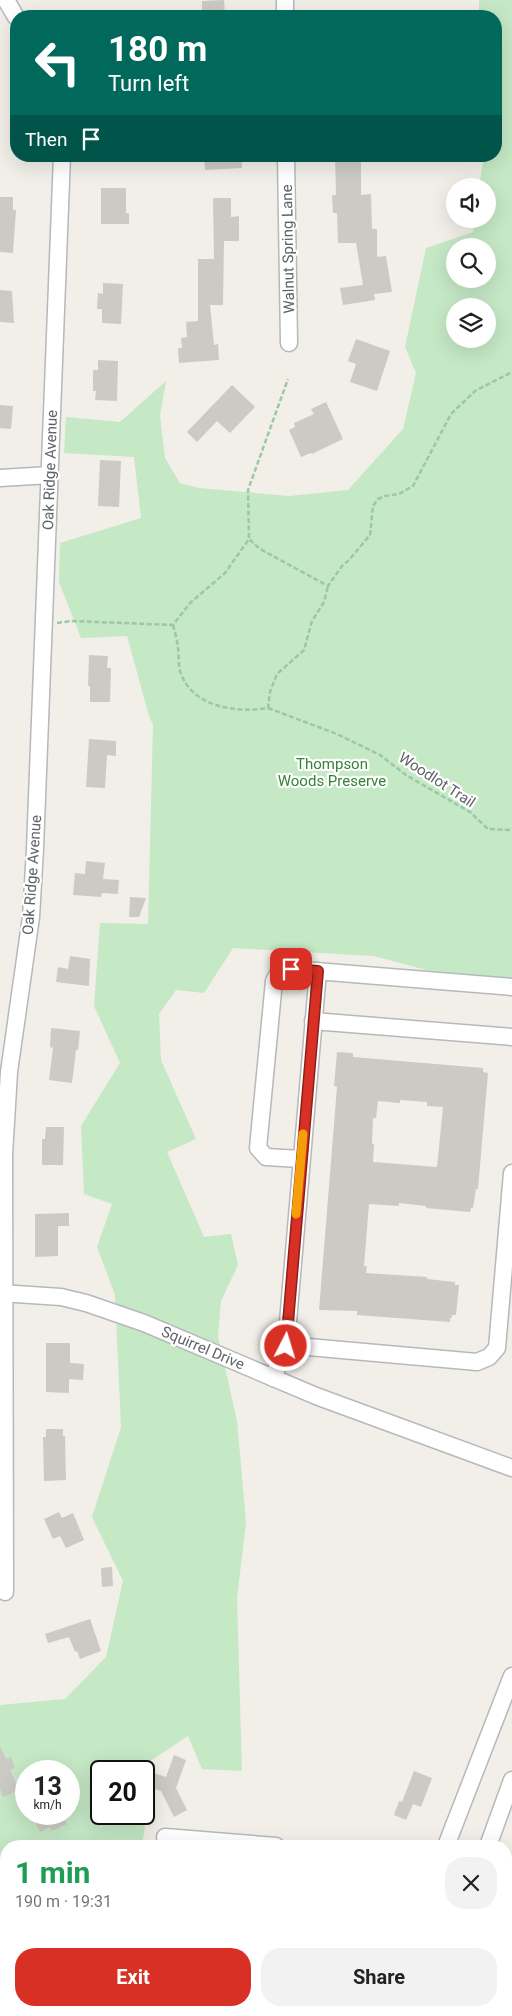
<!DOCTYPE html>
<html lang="en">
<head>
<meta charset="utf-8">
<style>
	body { margin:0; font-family:Roboto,sans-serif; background:#f2f2f2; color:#222; height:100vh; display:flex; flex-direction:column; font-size:19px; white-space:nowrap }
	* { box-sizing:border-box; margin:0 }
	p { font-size:16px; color:#767676 }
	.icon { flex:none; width:28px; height:28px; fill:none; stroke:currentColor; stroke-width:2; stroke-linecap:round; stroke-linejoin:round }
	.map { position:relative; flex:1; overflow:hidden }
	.details { position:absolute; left:0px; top:1840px; width:512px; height:176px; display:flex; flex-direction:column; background:#fff; border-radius:20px 20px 0 0; box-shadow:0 5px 20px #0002 }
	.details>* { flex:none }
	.hud { position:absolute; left:10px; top:10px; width:492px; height:152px; border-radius:20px; box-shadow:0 5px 20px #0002; background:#00695c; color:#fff; overflow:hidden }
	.buttons { position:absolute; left:446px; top:178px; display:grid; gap:10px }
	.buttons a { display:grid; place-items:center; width:50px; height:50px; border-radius:50%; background:#fff; box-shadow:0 5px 20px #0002; font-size:25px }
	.speed { position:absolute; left:15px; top:1760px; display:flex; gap:10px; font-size:25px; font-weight:700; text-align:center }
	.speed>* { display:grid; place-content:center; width:65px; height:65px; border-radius:50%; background:#fff; box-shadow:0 5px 20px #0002; line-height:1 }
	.speed small { font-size:12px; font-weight:400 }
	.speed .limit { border:2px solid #111; border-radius:8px; background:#fff; color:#111 }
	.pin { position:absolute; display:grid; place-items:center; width:42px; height:42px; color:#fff; margin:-21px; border-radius:10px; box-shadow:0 2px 8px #0006 }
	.me { position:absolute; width:55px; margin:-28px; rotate:5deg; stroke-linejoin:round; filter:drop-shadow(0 0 4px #0008) }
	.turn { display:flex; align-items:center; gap:18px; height:105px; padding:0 15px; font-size:22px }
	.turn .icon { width:65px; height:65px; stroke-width:2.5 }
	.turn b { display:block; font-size:35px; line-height:42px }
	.then { display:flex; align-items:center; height:48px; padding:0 15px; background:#0003; gap:10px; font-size:19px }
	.round { display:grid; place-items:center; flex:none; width:52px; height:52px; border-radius:20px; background:#f2f2f2 }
	.headline { display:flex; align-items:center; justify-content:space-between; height:85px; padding:0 15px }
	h1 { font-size:30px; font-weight:700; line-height:38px; color:#1e9e55 }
	.action { display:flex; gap:10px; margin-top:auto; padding:10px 15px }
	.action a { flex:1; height:58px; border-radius:20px; background:#d93025; color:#fff; font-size:20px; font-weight:700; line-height:58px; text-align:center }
	.action a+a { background:#f2f2f2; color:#222 }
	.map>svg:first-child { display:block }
</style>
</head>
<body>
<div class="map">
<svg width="512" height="2016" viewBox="0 0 512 2016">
	<rect width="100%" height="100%" fill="#f1efe8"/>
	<!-- green -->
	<g fill="#c5e8c5" fill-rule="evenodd">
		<path d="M479 0H512V993L374 956 233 948 204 993 176 990 159 1014 161 1060 196 1139 167 1152 204 1237 231 1234 238 1265 221 1301 218 1336 237 1421 246 1522 237 1598 242 1771 202 1769 188 1736 135 1771H101V1814H141L145 1827 142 1846H6V1885L0 1887V1705L65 1699 106 1657 123 1581 92 1517 121 1427 115 1295 97 1247 112 1204 84 1194 81 1126 120 1063 94 1006 100 923 148 924 153 725 149 716 127 636 81 638 59 582 60 543 141 518 134 457 64 453 66 417 120 422 166 381 160 416 165 458 180 483 199 488 289 496 348 490 403 429 416 373 405 347 426 248 473 232 475 219H488V186H479L484 156H496V16H479ZM455 246H488V279H455ZM455 306H488V339H455ZM26 1771H69V1814H26Z"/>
		<path d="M0 1944 6 1950V2010H25L15 2016H0Z"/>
		<path d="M83 2010H258V2016H84Z"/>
	</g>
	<!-- building -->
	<g fill="#cccac5" fill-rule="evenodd">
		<path d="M224 0 225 16H202V1Z"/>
		<path d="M204 156H241L242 168 205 170Z"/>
		<path d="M335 156H361V195L371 194 372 229H377V257L386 256 392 292 374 294 375 300 343 305 340 288 363 285 356 243H338L337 213H333L332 195H336Z"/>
		<path d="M101 188H126V213H129V224H101Z"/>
		<path d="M0 197H13V210H16L13 253 0 252Z"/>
		<path d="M213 198H231V217L239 216V241H224L223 305H210L214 345 218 344 219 360 179 363 178 348H182L181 338 187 337 186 322 198 321V259H214Z"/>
		<path d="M103 283 123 284 121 324 102 323V309H97L98 293 103 294Z"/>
		<path d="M0 290 12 291 14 323 0 322Z"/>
		<path d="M356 339 390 351 377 391 350 382 356 364 348 361Z"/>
		<path d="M98 360 118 361 117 401 95 400 96 391H93V370H98Z"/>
		<path d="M232 385 255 407 230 433 217 421 197 442 187 432Z"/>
		<path d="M326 402 343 439 312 454 311 453 301 457 289 430 295 427 294 423 314 414 311 409Z"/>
		<path d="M0 405 13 406 11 429 0 428Z"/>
		<path d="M100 460 121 461 119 507 98 506Z"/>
		<path d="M89 655 108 656 107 668H111L110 702H90V686H88Z"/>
		<path d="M89 739 116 741V756L107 755 105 788 86 787Z"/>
		<path d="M86 861 105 863 103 879 119 880 118 894 102 893 101 897 73 895 75 873 85 874Z"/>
		<path d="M130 897 146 898 139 917H129Z"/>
		<path d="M70 956 90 959 89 986 56 982 58 967 68 969Z"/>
		<path d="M51 1028 80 1031 78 1050H76L72 1083 49 1080 53 1048 50 1047Z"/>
		<path d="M337 1052 353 1053V1057L483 1068V1072L488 1073 478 1189H476L473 1208H471L470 1212 426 1208V1206L399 1203V1206L369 1204 364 1266H367L366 1273 427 1277V1279L455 1282V1285H459L456 1315H452V1318H450V1322L357 1315V1311L319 1310 337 1087 334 1086ZM400 1100 427 1102V1106L443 1107 437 1167 373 1162 374 1144H372L373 1118H376L378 1101 400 1103Z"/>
		<path d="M46 1127H64L63 1165H42V1139H45Z"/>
		<path d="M69 1213V1226H58V1256L35 1257V1214Z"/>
		<path d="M46 1343H70V1363L84 1364 83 1380 69 1379V1393L46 1392Z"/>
		<path d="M46 1429H63V1436H65L66 1480 44 1481 43 1437H46Z"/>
		<path d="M59 1512 62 1518 73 1513 84 1540 66 1548 60 1536 53 1539 44 1519Z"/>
		<path d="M112 1567 113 1586 102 1587 101 1568Z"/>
		<path d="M90 1619 101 1651 80 1659 77 1651 75 1652 69 1637 48 1643 45 1634Z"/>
		<path d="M0 1746 6 1759 11 1757 15 1768 10 1770 19 1790 3 1797 0 1789Z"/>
		<path d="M174 1755 186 1760 176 1788 187 1810 174 1817 161 1791 144 1785 148 1771 166 1777Z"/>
		<path d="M414 1771 432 1778 421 1807 413 1804 406 1820 394 1815 399 1801 402 1802Z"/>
		<path d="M31 1814H62L67 1824 52 1831 50 1827 40 1832Z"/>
	</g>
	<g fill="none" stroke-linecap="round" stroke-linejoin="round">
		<!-- minor casing -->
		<g stroke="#b5b8bc" stroke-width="19">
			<g id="minor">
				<path d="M6 0 16 17"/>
				<path d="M285 0V16"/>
				<path d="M286 156 289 343"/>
				<path d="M0 478 50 475"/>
				<path d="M313 1021 512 1037"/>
				<path d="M300 1159 266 1157 258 1148 274 981 279 972 291 969 512 987"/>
				<path d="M0 1293 61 1297 86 1303 144 1323 316 1396 512 1468"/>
				<path d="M286 1345 477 1362 489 1357 497 1348 512 1173"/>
				<path d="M273 1378 286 1345 318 971"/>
				<path d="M5 1592 4 1155 9 1072 31 917 35 849 62 156"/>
				<path d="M165 1837 276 1846"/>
				<path d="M446 1846 512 1676"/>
				<path d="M488 1846 512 1780"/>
			</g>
		</g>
		<!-- path -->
		<g stroke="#9cc7a9" stroke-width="2.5" stroke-dasharray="5 2.5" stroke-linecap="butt">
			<path d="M249 538 248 490 288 379"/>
			<path d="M57 623 72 621 173 625 190 603 225 573 249 539 260 549 328 586 342 566 349 560 370 535 373 506 378 499 385 496 399 494 413 486 451 414 475 391 512 372"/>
			<path d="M173 625C175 632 177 640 178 647 179 656 178 666 181 674 194 708 238 713 268 708L270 692 277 674 304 650 312 621 324 602 328 586"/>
			<path d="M268 708 337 734 380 755 406 775 470 812 488 829 512 830"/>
		</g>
		<!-- minor -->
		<use href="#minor" stroke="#fff" stroke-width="16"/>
	</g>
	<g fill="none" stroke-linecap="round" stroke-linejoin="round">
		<!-- route casing -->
		<g stroke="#8d1f18" stroke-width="12">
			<path id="route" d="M286 1346 318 971 291 969"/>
		</g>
		<!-- route -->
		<use href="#route" stroke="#d93025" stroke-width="9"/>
		<!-- slow -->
		<path stroke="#f59e0b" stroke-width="9" d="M296 1214 303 1134"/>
	</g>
	<g text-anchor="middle" stroke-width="4.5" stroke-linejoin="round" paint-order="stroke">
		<!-- street labels -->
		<g font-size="15" fill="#5f6368" stroke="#fff">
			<text transform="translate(288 249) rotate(-91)" y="5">Walnut Spring Lane</text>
			<text transform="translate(50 470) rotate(-88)" y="5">Oak Ridge Avenue</text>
			<text transform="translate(437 780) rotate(33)" y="5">Woodlot Trail</text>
			<text transform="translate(32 875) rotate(-86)" y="5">Oak Ridge Avenue</text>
			<text transform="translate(203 1348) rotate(23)" y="5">Squirrel Drive</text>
		</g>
		<!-- park labels -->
		<g font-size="15" fill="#348238" stroke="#fff">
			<text x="332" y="769">Thompson<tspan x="332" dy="17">Woods Preserve</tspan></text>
		</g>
	</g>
</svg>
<div class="buttons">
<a><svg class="icon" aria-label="sound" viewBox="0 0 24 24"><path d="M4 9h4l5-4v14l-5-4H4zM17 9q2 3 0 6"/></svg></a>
<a><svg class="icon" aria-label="search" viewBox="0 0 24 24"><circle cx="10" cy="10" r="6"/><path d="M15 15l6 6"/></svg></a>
<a><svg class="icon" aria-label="layers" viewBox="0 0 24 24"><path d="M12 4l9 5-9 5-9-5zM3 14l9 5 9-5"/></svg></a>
</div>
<div class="speed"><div>13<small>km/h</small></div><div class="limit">20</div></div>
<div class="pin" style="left:291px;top:969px;background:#d93025"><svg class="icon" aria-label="arrive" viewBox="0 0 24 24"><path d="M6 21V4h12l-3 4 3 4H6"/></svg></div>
<svg class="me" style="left:286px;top:1346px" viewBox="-20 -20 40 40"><circle r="17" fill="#d93025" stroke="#fff" stroke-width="3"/><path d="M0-11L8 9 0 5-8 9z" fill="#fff"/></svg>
<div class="hud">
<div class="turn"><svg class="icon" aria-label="left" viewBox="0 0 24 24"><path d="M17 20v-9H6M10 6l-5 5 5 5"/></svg><div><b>180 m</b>Turn left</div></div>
<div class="then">Then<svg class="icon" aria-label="arrive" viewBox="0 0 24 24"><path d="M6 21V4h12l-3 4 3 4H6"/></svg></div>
</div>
<section class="details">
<div class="headline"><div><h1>1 min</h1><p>190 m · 19:31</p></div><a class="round"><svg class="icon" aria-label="close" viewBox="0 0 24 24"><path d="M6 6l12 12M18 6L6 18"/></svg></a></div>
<div class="action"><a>Exit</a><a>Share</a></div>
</section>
</div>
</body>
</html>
